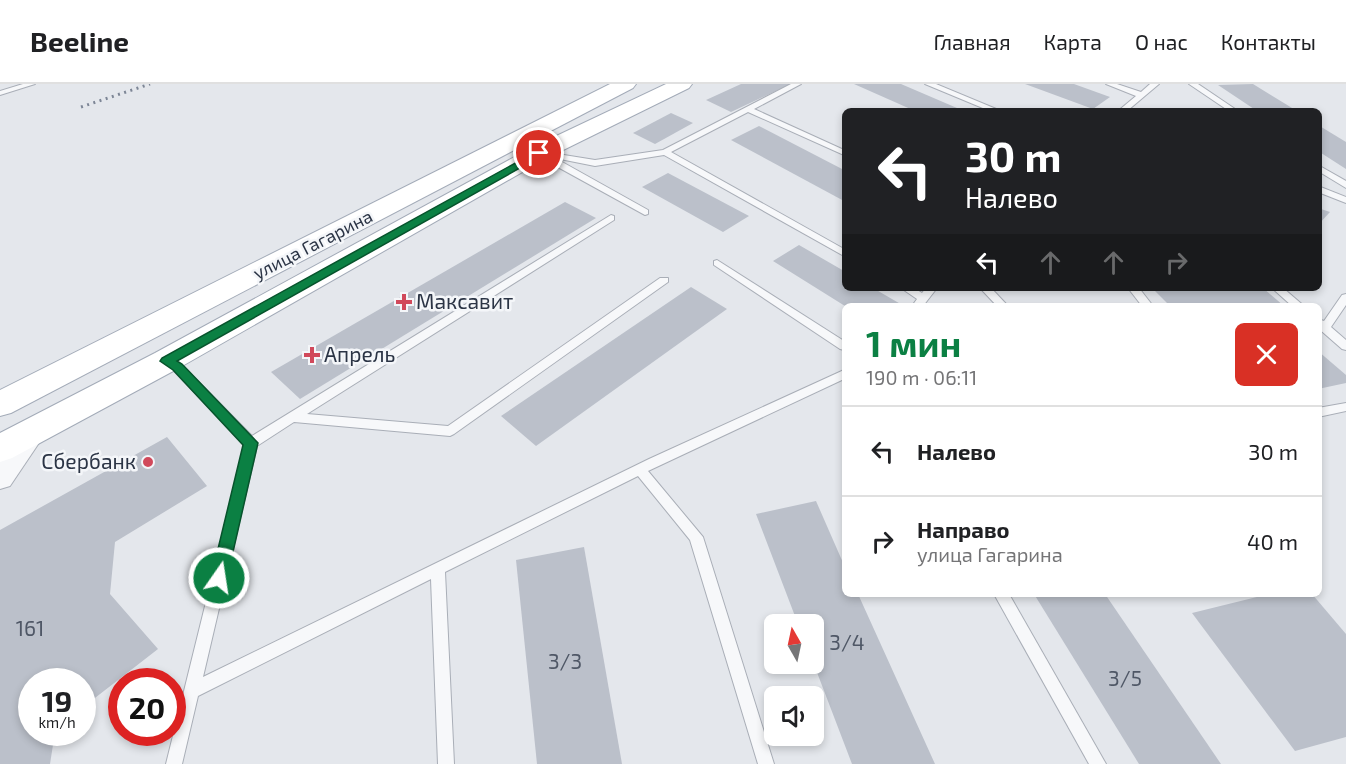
<!DOCTYPE html>
<html lang="ru">
<head>
<meta charset="utf-8">
<style>
	body { margin:0; font-family:"Exo 2",sans-serif; background:#f2f2f2; color:#202124; height:100vh; display:flex; flex-direction:column; font-size:22px; white-space:nowrap }
	* { box-sizing:border-box; margin:0 }
	p { font-size:20px; color:#757577 }
	.icon { flex:none; width:33px; height:33px; fill:none; stroke:currentColor; stroke-width:2; stroke-linecap:round; stroke-linejoin:round }
	.map { position:relative; flex:1; overflow:hidden }
	.panel { position:absolute; left:842px; top:219px; width:480px; height:294px; display:flex; flex-direction:column; background:#fff; border-radius:9px; box-shadow:0 3px 9px #0003 }
	.panel>* { flex:none }
	.top-card { position:absolute; left:842px; top:24px; width:480px; height:183px; border-radius:9px; box-shadow:0 3px 9px #0003; background:#202124; color:#fff; overflow:hidden }
	.needle { width:39px; rotate:351deg }
	.controls { position:absolute; left:764px; top:530px; display:grid; gap:12px }
	.controls a { display:grid; place-items:center; width:60px; height:60px; border-radius:9px; background:#fff; box-shadow:0 3px 9px #0003; font-size:30px }
	.speed { position:absolute; left:18px; top:584px; display:flex; gap:12px; font-size:30px; font-weight:700; text-align:center }
	.speed>* { display:grid; place-content:center; width:78px; height:78px; border-radius:50%; background:#fff; box-shadow:0 3px 9px #0003; line-height:1 }
	.speed small { font-size:15px; font-weight:400 }
	.speed .limit { border:9px solid #d22; background:#fff; color:#111 }
	.pin { position:absolute; display:grid; place-items:center; width:51px; height:51px; color:#fff; margin:-26px; border:3px solid #fff; border-radius:50%; box-shadow:0 2px 6px #0007 }
	.me { position:absolute; width:66px; margin:-33px; rotate:13deg; stroke-linejoin:round; filter:drop-shadow(0 0 4px #0008) }
	.turn { display:flex; align-items:center; gap:21px; height:126px; padding:0 24px; font-size:27px }
	.turn .icon { width:78px; height:78px; stroke-width:2.5 }
	.turn b { display:block; font-size:42px; line-height:51px }
	.lanes { display:flex; align-items:center; height:57px; padding:0 24px; background:#0003; justify-content:center; gap:30px; direction:ltr }
	.lanes .off { opacity:.35 }
	.round { display:grid; place-items:center; flex:none; width:63px; height:63px; border-radius:9px; background:#f2f2f2 }
	.headline { display:flex; align-items:center; justify-content:space-between; height:102px; padding:0 24px }
	h1 { font-size:36px; font-weight:700; line-height:45px; color:#0b8043 }
	ul { padding:0; list-style:none }
	li { display:flex; align-items:center; gap:18px; height:90px; padding:0 24px; border-top:2px solid #e0e0e0 }
	li div { flex:1 }
	li b { display:block; font-size:22px }
	li em { font-style:normal }
	header { display:flex; align-items:center; gap:36px; box-sizing:border-box; height:84px; padding:0 30px; background:#fff; border-bottom:2px solid #e0e0e0 }
	header strong { font-size:28px }
	nav { display:flex; gap:33px; margin-inline-start:auto; font-size:21px }
	.map>svg:first-child { display:block }
</style>
</head>
<body>
<header>
<strong>Beeline</strong>
<nav><a>Главная</a><a>Карта</a><a>О нас</a><a>Контакты</a></nav>
</header>
<div class="map">
<svg width="1346" height="680" viewBox="0 0 1346 680">
	<rect width="100%" height="100%" fill="#e4e7ec"/>
	<!-- building -->
	<g fill="#bbc0ca">
		<path d="M741 0H791L731 28 706 16Z"/>
		<path d="M854 0H901L964 27H915Z"/>
		<path d="M1025 0H1074L1110 13 1093 25Z"/>
		<path d="M1253 0 1297 27H1257L1218 1Z"/>
		<path d="M671 29 693 39 655 60 633 49Z"/>
		<path d="M1318 41 1346 58V85L1318 67Z"/>
		<path d="M759 42 844 86V117L731 56Z"/>
		<path d="M668 89 749 132 723 148 642 103Z"/>
		<path d="M565 118 596 134 300 315 271 288Z"/>
		<path d="M1318 124 1330 128 1318 141Z"/>
		<path d="M799 161 844 187V204H873L904 222H845L773 177Z"/>
		<path d="M691 203 727 225 536 362 501 332Z"/>
		<path d="M1152 204H1263L1284 222H1170Z"/>
		<path d="M1318 267 1346 291V299L1318 305Z"/>
		<path d="M167 353 207 402 115 458 110 510 158 565 82 624V597H32V648H55L50 680H0V446Z"/>
		<path d="M816 417 844 481V510H858L935 680H852L813 578V540H798L756 430Z"/>
		<path d="M584 463 622 680H537L516 476Z"/>
		<path d="M1034 510H1105L1221 680H1139Z"/>
		<path d="M1269 510H1312L1346 550V653L1295 667 1192 529Z"/>
	</g>
	<g fill="none" stroke-linecap="round" stroke-linejoin="round">
		<!-- lane casing -->
		<g stroke="#a9aeb7" stroke-width="2">
			<g id="lane">
				<path d="M23 0H35L0 11V7Z"/>
				<path d="M791 0H801L754 25 844 66V71L748 28 671 68 844 165V172L664 71 595 82 555 74 648 126V130L645 131 545 76V73L535 69 539 67 595 76 663 66Z"/>
				<path d="M925 0H936L1001 27H990Z"/>
				<path d="M1106 0H1117L1141 8 1150 0H1159L1127 27H1118L1136 12Z"/>
				<path d="M1189 0H1198L1238 27H1229Z"/>
				<path d="M1318 81 1346 97V104L1318 87Z"/>
				<path d="M1318 102 1346 113V119L1318 108Z"/>
				<path d="M611 131 614 132V136L307 330 448 342 660 194H668V198L454 350 450 352 294 338 257 362 203 593 649 375 844 286V295L648 387 703 453 774 680H758L690 456 638 392 445 488 454 680H438L431 495 198 612 182 680H166L245 360 173 286 160 277 162 274H170L181 280 252 352Z"/>
				<path d="M717 176 844 257V266L840 265 714 181V177Z"/>
				<path d="M901 204H914L922 209 926 204H937L923 222H912L917 215Z"/>
				<path d="M980 204H991L1008 222H997Z"/>
				<path d="M1128 204H1139L1153 222H1142Z"/>
				<path d="M1272 204H1283L1304 222H1292Z"/>
				<path d="M1346 210V221L1331 243 1346 256V266L1342 265 1318 244V235L1324 237 1342 211Z"/>
				<path d="M1346 319V327L1318 333V324Z"/>
				<path d="M994 510H1009L1106 680H1089Z"/>
			</g>
		</g>
		<!-- street casing -->
		<g stroke="#a9aeb7" stroke-width="2">
			<path id="street" d="M36 334 45 337 49 344 10 402 0 405V373L27 337Z"/>
		</g>
		<!-- primary casing -->
		<g stroke="#a3abb8" stroke-width="2">
			<g id="primary">
				<path d="M610 0H636L633 4 11 329 0 332V306Z"/>
				<path d="M666 0H692L689 4 547 74 177 285 12 374 0 378V349L155 269 531 64Z"/>
			</g>
		</g>
		<!-- lane -->
		<use href="#lane" fill="#f7f8fa" fill-rule="evenodd"/>
		<!-- street -->
		<use href="#street" fill="#f7f8fa" fill-rule="evenodd"/>
		<!-- primary -->
		<use href="#primary" fill="#fff" fill-rule="evenodd"/>
		<!-- rail -->
		<path stroke="#7d8696" stroke-width="3" stroke-dasharray="2 4.5" stroke-linecap="butt" d="M81 23 150 0"/>
	</g>
	<!-- route -->
	<path fill="#0b8043" stroke="#07532c" stroke-width="1.5" d="M539 66 544 69 543 71 177 277 182 280 258 359 227 494 225 499 219 501 213 499 211 494 243 361 173 286 160 277 162 274Z"/>
	<!-- markers -->
	<g fill="#d1495b" stroke="#f4f6f9" stroke-width="2">
		<path d="M401 209h6v6h6v6h-6v6h-6v-6h-6v-6h6z"/>
		<path d="M309 262h6v6h6v6h-6v6h-6v-6h-6v-6h6z"/>
		<circle cx="148" cy="378" r="6"/>
	</g>
	<g text-anchor="middle" stroke-width="5" stroke-linejoin="round" paint-order="stroke">
		<!-- far-street labels -->
		<g font-size="18" fill="#2b3445" stroke="#f4f6f9">
			<text transform="translate(313 161) rotate(-27)" y="6">улица Гагарина</text>
		</g>
		<!-- poi labels -->
		<g font-size="21" fill="#2b3445" stroke="#f4f6f9" text-anchor="start">
			<text x="416" y="225">Максавит</text>
			<text x="324" y="278">Апрель</text>
			<text x="136" y="385" text-anchor="end">Сбербанк</text>
		</g>
		<!-- near-number labels -->
		<g font-size="21" fill="#4f5766">
			<text x="30" y="552">161</text>
			<text x="847" y="566">3/4</text>
			<text x="565" y="585">3/3</text>
			<text x="1125" y="602">3/5</text>
		</g>
	</g>
</svg>
<div class="controls">
<a><svg class="needle" viewBox="-14 -14 28 28"><path d="M0-13l5 13h-10z" fill="#e53935"/><path d="M0 13l5-13h-10z" fill="#757577"/></svg></a>
<a><svg class="icon" aria-label="sound" viewBox="0 0 24 24"><path d="M4 9h4l5-4v14l-5-4H4zM17 9q2 3 0 6"/></svg></a>
</div>
<div class="speed"><div>19<small>km/h</small></div><div class="limit">20</div></div>
<div class="pin" style="left:539px;top:69px;background:#d93025"><svg class="icon" aria-label="arrive" viewBox="0 0 24 24"><path d="M6 21V4h12l-3 4 3 4H6"/></svg></div>
<svg class="me" style="left:219px;top:494px" viewBox="-20 -20 40 40"><circle r="17" fill="#0b8043" stroke="#fff" stroke-width="3"/><path d="M0-11L8 9 0 5-8 9z" fill="#fff"/></svg>
<div class="top-card">
<div class="turn"><svg class="icon" aria-label="left" viewBox="0 0 24 24"><path d="M17 20v-9H6M10 6l-5 5 5 5"/></svg><div><b>30 m</b>Налево</div></div>
<div class="lanes"><svg class="icon" aria-label="left" viewBox="0 0 24 24"><path d="M17 20v-9H6M10 6l-5 5 5 5"/></svg><svg class="icon off" aria-label="ahead" viewBox="0 0 24 24"><path d="M12 20V5M6 11l6-6 6 6"/></svg><svg class="icon off" aria-label="ahead" viewBox="0 0 24 24"><path d="M12 20V5M6 11l6-6 6 6"/></svg><svg class="icon off" aria-label="right" viewBox="0 0 24 24"><path d="M7 20v-9h11M14 6l5 5-5 5"/></svg></div>
</div>
<section class="panel">
<div class="headline"><div><h1>1 мин</h1><p>190 m · 06:11</p></div><a class="round" style="background:#d93025;color:#fff"><svg class="icon" aria-label="close" viewBox="0 0 24 24"><path d="M6 6l12 12M18 6L6 18"/></svg></a></div>
<ul>
<li><svg class="icon" aria-label="left" viewBox="0 0 24 24"><path d="M17 20v-9H6M10 6l-5 5 5 5"/></svg><div><b>Налево</b></div><em>30 m</em></li>
<li><svg class="icon" aria-label="right" viewBox="0 0 24 24"><path d="M7 20v-9h11M14 6l5 5-5 5"/></svg><div><b>Направо</b><p>улица Гагарина</p></div><em>40 m</em></li>
</ul>
</section>
</div>
</body>
</html>
